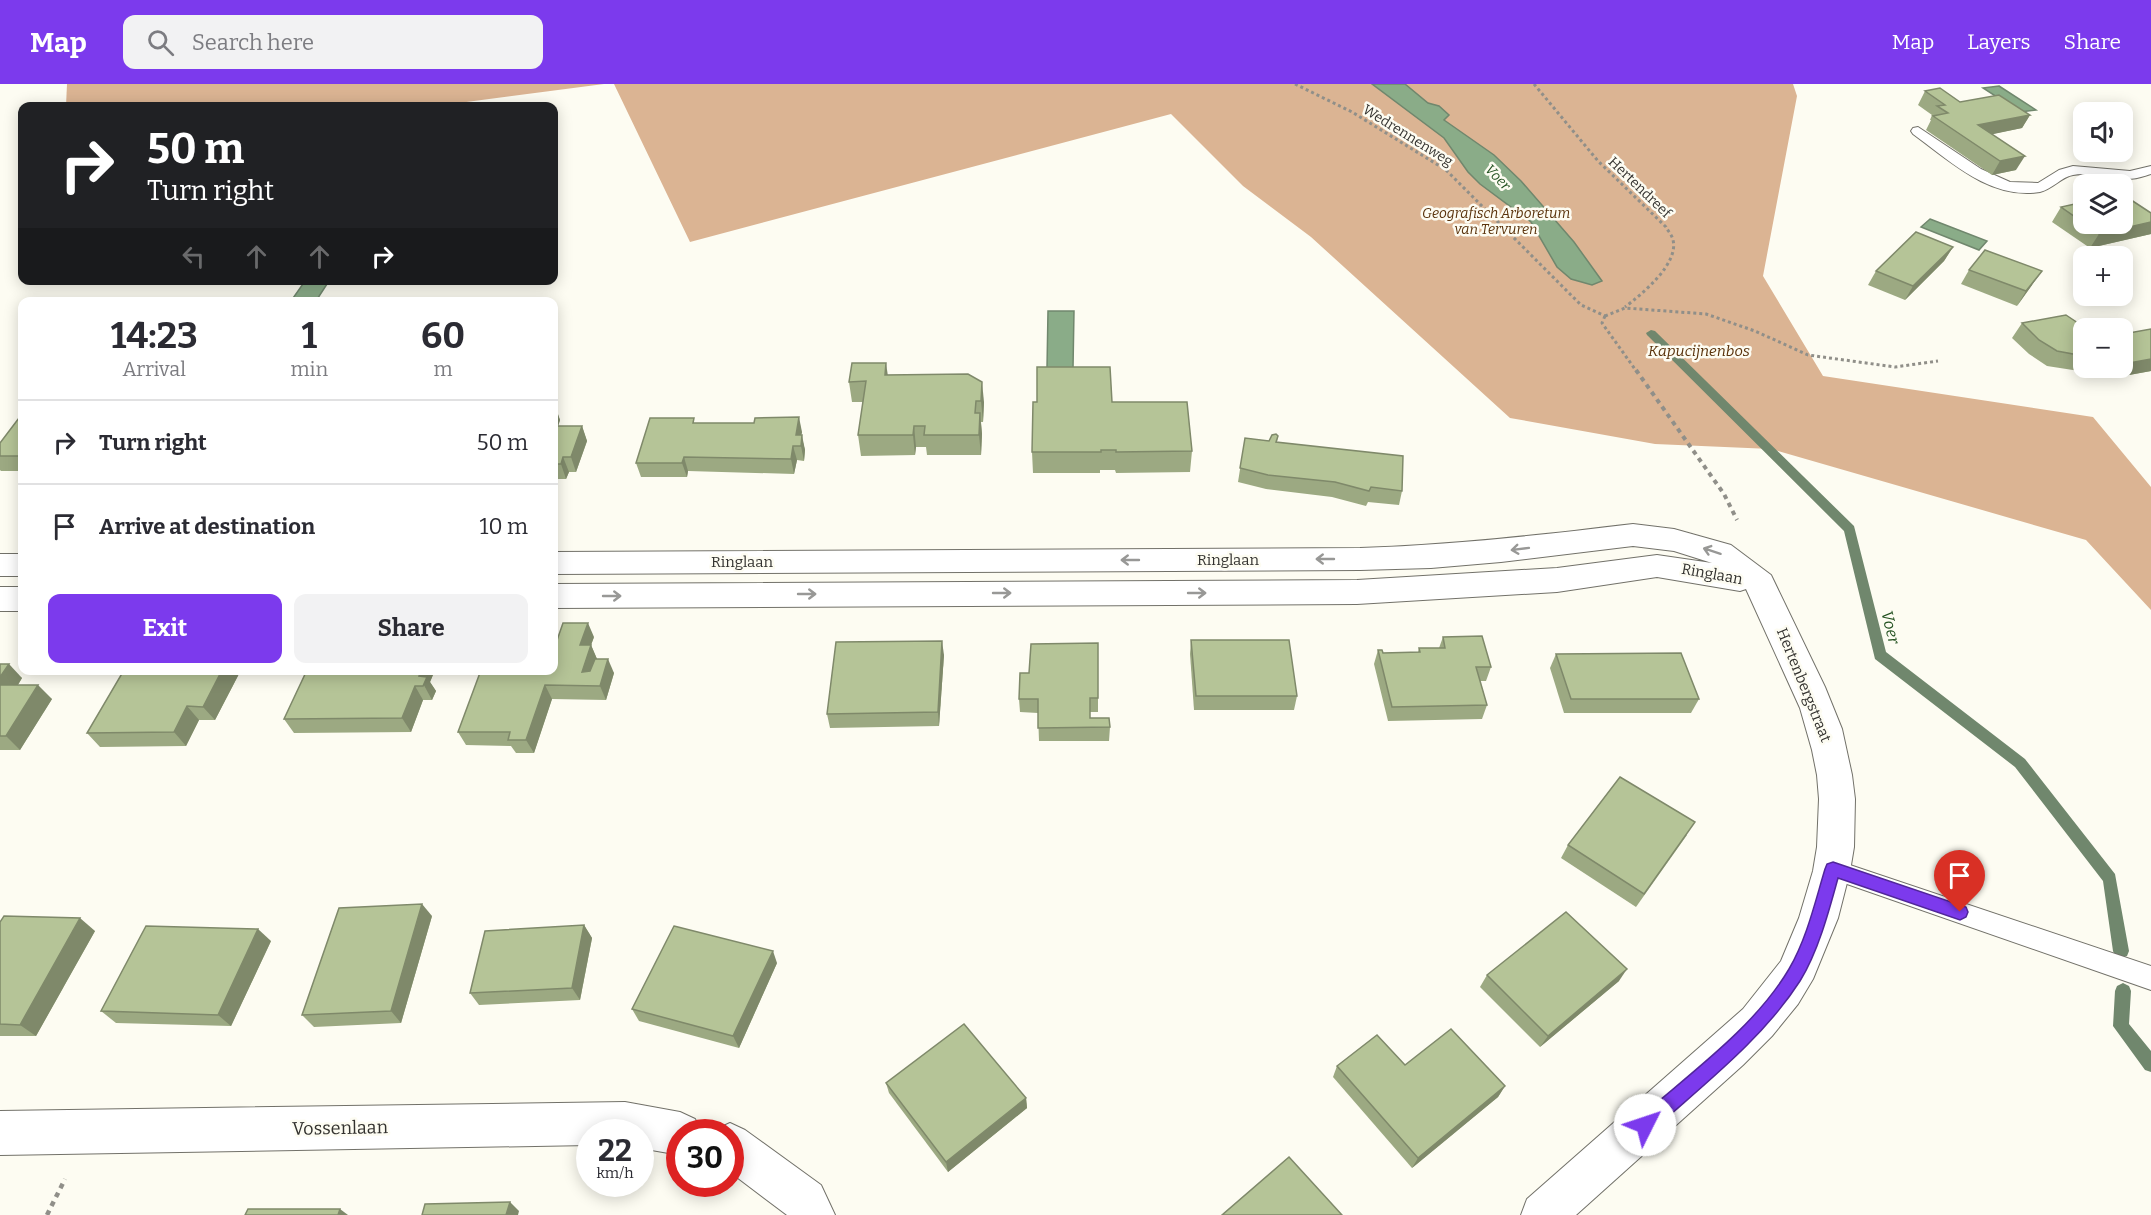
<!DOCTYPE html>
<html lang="en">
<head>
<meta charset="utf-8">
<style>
	body { margin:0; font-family:Bitter,serif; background:#f2f2f3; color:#2b2b33; height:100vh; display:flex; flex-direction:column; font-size:22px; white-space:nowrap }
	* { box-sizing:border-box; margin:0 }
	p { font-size:20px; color:#7c7c81 }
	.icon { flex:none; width:33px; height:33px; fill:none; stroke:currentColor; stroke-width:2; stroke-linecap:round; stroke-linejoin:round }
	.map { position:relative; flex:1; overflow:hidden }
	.side { position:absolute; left:18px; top:213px; width:540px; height:378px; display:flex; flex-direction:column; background:#fff; border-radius:12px; box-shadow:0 3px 15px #0003 }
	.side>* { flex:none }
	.banner { position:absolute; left:18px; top:18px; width:540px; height:183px; border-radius:12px; box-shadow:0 3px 15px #0003; background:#202124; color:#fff; overflow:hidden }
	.buttons { position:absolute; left:2073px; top:18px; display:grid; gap:12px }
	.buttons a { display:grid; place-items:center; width:60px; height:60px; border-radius:12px; background:#fff; box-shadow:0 3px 15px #0003; font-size:30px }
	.speed { position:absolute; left:576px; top:1035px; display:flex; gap:12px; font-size:30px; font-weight:700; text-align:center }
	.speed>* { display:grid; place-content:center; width:78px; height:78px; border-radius:50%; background:#fff; box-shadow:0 3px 15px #0003; line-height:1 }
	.speed small { font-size:15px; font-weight:400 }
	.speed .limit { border:9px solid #d22; background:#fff; color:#111 }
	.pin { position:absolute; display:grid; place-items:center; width:51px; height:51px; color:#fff; margin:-62px -26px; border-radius:50% 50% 50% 0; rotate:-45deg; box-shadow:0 0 6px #0007 }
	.pin .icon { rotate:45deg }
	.me { position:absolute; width:66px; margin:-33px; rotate:49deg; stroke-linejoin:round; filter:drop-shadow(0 0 4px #0008) }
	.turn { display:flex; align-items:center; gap:21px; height:126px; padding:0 30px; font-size:27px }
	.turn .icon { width:78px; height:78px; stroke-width:2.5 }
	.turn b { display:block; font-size:42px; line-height:51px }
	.lanes { display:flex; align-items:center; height:57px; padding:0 30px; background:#0003; justify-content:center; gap:30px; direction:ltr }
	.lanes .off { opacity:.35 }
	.eta { display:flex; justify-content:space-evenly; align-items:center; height:102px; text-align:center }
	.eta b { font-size:36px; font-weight:700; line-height:42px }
	.cta { display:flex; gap:12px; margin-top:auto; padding:12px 30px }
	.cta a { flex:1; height:69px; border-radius:12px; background:#7c3aed; color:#fff; font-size:24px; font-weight:700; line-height:69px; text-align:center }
	.cta a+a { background:#f2f2f3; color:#2b2b33 }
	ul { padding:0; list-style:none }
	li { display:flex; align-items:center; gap:18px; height:84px; padding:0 30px; border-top:2px solid #e1e1e2 }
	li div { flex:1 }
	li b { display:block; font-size:22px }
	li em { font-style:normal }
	header { display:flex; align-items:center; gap:36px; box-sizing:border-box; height:84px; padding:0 30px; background:#7c3aed; color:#fff }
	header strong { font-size:28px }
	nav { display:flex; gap:33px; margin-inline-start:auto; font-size:21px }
	.search { width:420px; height:54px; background:#f2f2f3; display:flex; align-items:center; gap:15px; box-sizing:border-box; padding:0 21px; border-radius:12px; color:#7c7c81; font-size:22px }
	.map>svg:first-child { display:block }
</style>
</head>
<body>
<header>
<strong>Map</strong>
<div class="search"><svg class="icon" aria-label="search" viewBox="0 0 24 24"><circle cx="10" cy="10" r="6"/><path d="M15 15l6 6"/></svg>Search here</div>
<nav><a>Map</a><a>Layers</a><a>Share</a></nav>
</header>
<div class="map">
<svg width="2151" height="1131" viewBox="0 0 2151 1131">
	<rect width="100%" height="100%" fill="#fdfcf2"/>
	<!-- forest -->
	<g fill="#dbb493">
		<path d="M67 0H604L436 22H66Z"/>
		<path d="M614 0H1793L1797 12 1763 192 1823 292 2093 333 2151 403V526L2086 456 1771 365 1655 360 1510 334 1311 153 1243 102 1171 30 690 158Z"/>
	</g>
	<!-- water -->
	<g fill="#8aac88" stroke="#70876d" stroke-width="1.5">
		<path d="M1372 0H1405L1428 19 1439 22 1449 31 1444 36 1494 71 1521 97 1574 158 1602 197 1592 201 1571 195 1557 183 1531 138 1480 100 1468 88 1444 54Z"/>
		<path d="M1999 2 2036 26 2020 28 1983 4Z"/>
		<path d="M1930 135 1987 157 1979 166 1921 143Z"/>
		<path d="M305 197H329L316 217H291Z"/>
		<path d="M1048 227H1074L1073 284H1047Z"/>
	</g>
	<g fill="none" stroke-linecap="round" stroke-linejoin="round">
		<!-- stream -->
		<g fill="#70876d" fill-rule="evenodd">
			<path d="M1651 246 1655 247 1854 442 1886 568 2025 675 2115 790 2129 867 2127 872 2121 874 2115 872 2113 867 2103 797 2015 683 1875 575 1844 447 1647 251 1646 249Z"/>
			<path d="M2123 899 2129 902 2131 907 2129 940 2151 967V988L2145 986 2113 942 2115 907 2117 902Z"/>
		</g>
		<!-- lane casing -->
		<g stroke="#727169" stroke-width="2">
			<g id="lane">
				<path d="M1918 43 1981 85 2010 98 2038 99 2059 86 2073 82 2130 87 2151 82V90C2144 92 2136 95 2128 95 2111 96 2090 87 2073 91 2061 93 2053 105 2040 108 1990 116 1950 77 1913 50L1911 47 1913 44Z"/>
				<path d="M1832 775 2151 882V906L1824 792 1820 785 1824 778Z"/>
			</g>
		</g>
		<!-- street casing -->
		<g stroke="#727169" stroke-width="2">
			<g id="street">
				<path d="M1633 440 1674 445 1731 461 1771 491 1825 603 1842 645 1852 691 1855 715 1854 763 1850 787 1838 834 1813 895 1798 920 1772 952 1743 981 1576 1131H1521L1527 1115 1743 925 1781 877 1799 834 1813 787 1817 763 1819 715 1817 691 1812 666 1800 624 1746 505 1740 507 1657 493 1557 508 1357 520 554 524V500L1357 496 1557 484 1657 471 1712 479 1674 467 1633 462 1501 478 1431 484 1360 486 554 490V468L1360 464C1452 461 1542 451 1633 440Z"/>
				<rect x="0" y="470" width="22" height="22"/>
				<rect x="0" y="503" width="22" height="24"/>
				<path d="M625 1018 680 1028 695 1035 701 1048H680V1071L640 1064V1048H590V1061L0 1071V1027Z"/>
				<path d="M730 1039 745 1046 821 1101 835 1131H787L730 1088V1048H713L715 1046Z"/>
			</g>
		</g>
		<!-- path-far2 -->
		<g stroke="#908f89" stroke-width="3" stroke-dasharray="3 3" stroke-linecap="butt">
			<path d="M1295 0 1352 28 1446 86 1581 221 1605 232"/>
			<path d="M1534 0 1598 77 1666 143C1668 147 1672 151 1673 156 1679 180 1642 210 1625 223"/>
			<path d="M1605 232 1625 224 1706 230 1755 247 1808 271 1895 283 1938 277"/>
			<path d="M1605 232 1602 239 1637 288"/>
		</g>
		<!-- path-far1 -->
		<path stroke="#908f89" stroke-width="4" stroke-dasharray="4.5 4.5" stroke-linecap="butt" d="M1636 286 1724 410 1737 436"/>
		<!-- path -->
		<path stroke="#908f89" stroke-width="4.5" stroke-dasharray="5 5" stroke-linecap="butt" d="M47 1131 65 1095"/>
		<!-- lane -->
		<use href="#lane" fill="#fff" fill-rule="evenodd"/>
		<!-- street -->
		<use href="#street" fill="#fff" fill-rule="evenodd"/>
	</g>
	<!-- wall -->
	<g fill="#9ca982" fill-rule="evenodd">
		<path d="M1925 7 1960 18 2030 31 2022 44 1992 50 2016 86 1992 91 1926 46 1931 36H1930L1932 31 1918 21Z"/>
		<path d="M2084 118V140H2122L2151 129V150L2090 164 2052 138 2061 123Z"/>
		<path d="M1953 163 1944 177 1905 216 1868 201 1876 187Z"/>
		<path d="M1969 186 2032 201 2017 222 1961 200Z"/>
		<path d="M2066 231 2081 241 2113 237 2129 249 2151 245V287L2118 293 2047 282 2029 270 2012 254 2022 239ZM2084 244H2122V284H2084Z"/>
		<path d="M888 291 984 318 983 338H981L982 350 981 371H927L926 363H916L915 371 861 372 858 351 863 318H852L849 298Z"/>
		<path d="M1112 318 1192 367 1190 388 1116 389 1115 386H1100V389H1033L1032 368Z"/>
		<path d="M554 321 560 336 558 342H582L587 357 576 388H569L566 395H554Z"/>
		<path d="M22 330V387H1L0 386V359Z"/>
		<path d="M696 339 802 348 801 351 805 366 804 377 797 376 794 390 688 387 687 393H641L636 379Z"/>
		<path d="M1278 352 1277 358 1402 407 1399 421 1368 418 1366 422 1332 413 1266 405 1238 398 1245 354 1269 357Z"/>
		<path d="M594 553 591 561 597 575 614 589 606 616 552 615 534 669H516L511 662 466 661 458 648Z"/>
		<path d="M1443 553 1491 583 1486 597H1480L1487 621 1482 635 1388 637 1374 580 1378 566 1383 569 1418 568 1419 564H1439Z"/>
		<path d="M1191 556 1297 612 1294 626H1194L1190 570Z"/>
		<path d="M1556 570 1699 615 1691 629H1564L1550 584Z"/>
		<path d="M944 571 939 642 830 644 827 630Z"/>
		<path d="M0 580 22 594 18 601 52 615 20 666H0Z"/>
		<path d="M241 586 215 636H199L186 662 100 663 87 649Z"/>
		<path d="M307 586H435L430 598 436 607 432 616H423L411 648 294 649 284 635Z"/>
		<path d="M1098 614V628H1090V634L1110 643 1109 657H1039L1038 629 1020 628 1019 615Z"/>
		<path d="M1687 751 1636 823 1561 774 1568 761Z"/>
		<path d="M432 832 401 939 314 943 302 931Z"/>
		<path d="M0 838 95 847 36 952H0Z"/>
		<path d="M584 841 592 854 580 916 479 921 470 909Z"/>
		<path d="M271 857 231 942 116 939 101 927Z"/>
		<path d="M777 879 739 964 639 937 632 925Z"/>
		<path d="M1487 891 1619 897 1540 963 1480 903Z"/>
		<path d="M1405 981 1505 1002 1498 1013 1412 1084 1333 993 1337 982Z"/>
		<path d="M886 999 1026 1014 1027 1024 948 1088 889 1009Z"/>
	</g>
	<!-- shaded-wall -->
	<g fill="#7f896a">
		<path d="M2030 31 2022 44 1970 55 1978 41Z"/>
		<path d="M2025 72 2016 86 1992 91 2000 77Z"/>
		<path d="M2151 138V150L2090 164 2099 150Z"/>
		<path d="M1953 163 1944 177 1905 216 1913 202Z"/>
		<path d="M2042 187 2017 222 2026 207Z"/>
		<path d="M2151 275V287L2118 293 2129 279Z"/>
		<path d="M886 279 889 299 885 291Z"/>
		<path d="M982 298 984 318 983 338 981 317Z"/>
		<path d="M555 321 560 336 554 355V325Z"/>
		<path d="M980 329 982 350 981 371 979 351Z"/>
		<path d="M799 333 802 348 799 362 796 351Z"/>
		<path d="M582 342 587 357 576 388 571 373Z"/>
		<path d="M914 342 916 363 915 371 913 351Z"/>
		<path d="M802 351 805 366 804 377 801 362Z"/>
		<path d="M793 362 797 376 794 390 791 375Z"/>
		<path d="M563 373 569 388 566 395 561 380Z"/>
		<path d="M684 373 688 387 687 393 682 379Z"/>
		<path d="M588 539 594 553 591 561 597 575 588 602 582 588 580 561Z"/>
		<path d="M942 557 944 571 939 642 938 628Z"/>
		<path d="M608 575 614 589 606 616 600 602Z"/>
		<path d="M9 580 22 594 9 615 0 607V593Z"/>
		<path d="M222 586H241L215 636 203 623Z"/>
		<path d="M421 586H435L430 598 436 607 432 616 419 592Z"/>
		<path d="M38 601 52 615 20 666 6 652Z"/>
		<path d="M545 601 552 615 534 669 526 656Z"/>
		<path d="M415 602 423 616 411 648 402 634Z"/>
		<path d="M187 622 199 636 186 662 174 648Z"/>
		<path d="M422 820 432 832 401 939 391 927Z"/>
		<path d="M80 834 95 847 36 952 20 941Z"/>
		<path d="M584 841 592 854 580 916 572 904Z"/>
		<path d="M258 845 271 857 231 942 218 931Z"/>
		<path d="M773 867 777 879 739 964 733 952Z"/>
		<path d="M1627 885 1619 897 1540 963 1548 952Z"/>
		<path d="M1505 1002 1498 1013 1412 1084 1418 1074Z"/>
		<path d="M1026 1014 1027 1024 948 1088 946 1078Z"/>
		<path d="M510 1118 519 1127 518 1131H506Z"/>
		<path d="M340 1125 348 1131H338Z"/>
	</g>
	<!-- building -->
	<g fill="#b5c497" stroke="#7f896a" stroke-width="1.5">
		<path d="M1940 4 1960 18 1999 11 2030 31 1978 41 2025 72 2000 77 1933 32 1948 29 1937 22 1945 21 1925 7Z"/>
		<path d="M2122 110 2151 129V138L2099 150 2084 140H2122Z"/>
		<path d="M2084 118V139L2061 123Z"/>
		<path d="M1916 148 1953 163 1913 202 1876 187Z"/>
		<path d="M1985 166 2042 187 2026 207 1969 186Z"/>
		<path d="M2066 231 2081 241 2113 237 2129 249 2151 245V275L2129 279 2122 278V244H2084V272L2057 267 2039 256 2022 239Z"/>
		<path d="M852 279H886L885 291 968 290 982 298 981 317H976L975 329H980L979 351H924L925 342H914L913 351H858L866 297 849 298Z"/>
		<path d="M1037 283H1110L1112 318H1187L1192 367 1116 368V366H1101V368H1032L1033 318H1037Z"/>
		<path d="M22 330V372H0V359Z"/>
		<path d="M799 333 796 351H802L801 362H793L791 375 684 373 682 379H636L650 334H694L693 339H754L755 334Z"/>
		<path d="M554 342H582L571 373H563L561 380H554Z"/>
		<path d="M1276 350 1278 352 1276 358 1403 372 1402 407 1371 403 1369 407 1335 398 1268 391 1240 384 1245 354 1269 357 1272 351Z"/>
		<path d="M563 539H588L580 561H591L582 588 590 587 595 575H608L600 602 545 601 526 656H508L510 648H458L481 586H554V565Z"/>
		<path d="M1482 552 1491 583H1476L1487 621 1392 623 1378 566H1382L1383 569 1420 568 1419 564H1445L1443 553Z"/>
		<path d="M1191 556H1289L1297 612H1196Z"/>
		<path d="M942 557 938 628 827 630 836 558Z"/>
		<path d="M1098 559V614H1090V634H1109L1110 643 1038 644V615H1019L1020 589H1029L1031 560Z"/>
		<path d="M1681 569 1699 615H1571L1556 570Z"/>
		<path d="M0 580H9L0 593Z"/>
		<path d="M124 586H222L203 623 187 622 174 648 87 649Z"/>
		<path d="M307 586H421L419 592 427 593 423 602H415L402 634 284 635Z"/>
		<path d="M0 601H38L6 652H0Z"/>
		<path d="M1620 693 1695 738 1644 810 1568 761Z"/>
		<path d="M422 820 391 927 302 931 339 824Z"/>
		<path d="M1566 828 1627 885 1548 952 1487 891Z"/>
		<path d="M4 832 80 834 20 941 0 940V838Z"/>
		<path d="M584 841 572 904 470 909 485 847Z"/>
		<path d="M146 842 258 845 218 931 101 927Z"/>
		<path d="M674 842 773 867 733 952 632 925Z"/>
		<path d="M964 940 1026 1014 946 1078 886 999Z"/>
		<path d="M1451 945 1505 1002 1418 1074 1337 982 1377 951 1405 981Z"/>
		<path d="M1289 1073 1342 1131H1222Z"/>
		<path d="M510 1118 506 1131H422L425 1120Z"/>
		<path d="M248 1125H340L338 1131H245Z"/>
	</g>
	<!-- one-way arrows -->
	<defs><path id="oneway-shaft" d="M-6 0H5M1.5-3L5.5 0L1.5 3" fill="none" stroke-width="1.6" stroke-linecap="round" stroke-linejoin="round" transform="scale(1.5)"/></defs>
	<g stroke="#989896">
		<use href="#oneway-shaft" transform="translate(1520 465) rotate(173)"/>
		<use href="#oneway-shaft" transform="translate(1712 467) rotate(-162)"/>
		<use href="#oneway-shaft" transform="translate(1325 475) rotate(180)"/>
		<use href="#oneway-shaft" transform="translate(1130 476) rotate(180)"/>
		<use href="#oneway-shaft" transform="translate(1002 509)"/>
		<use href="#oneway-shaft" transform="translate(1197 509)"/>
		<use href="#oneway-shaft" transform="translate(807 510)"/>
		<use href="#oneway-shaft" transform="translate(612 512)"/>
	</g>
	<!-- route -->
	<path fill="#7c3aed" stroke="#51269a" stroke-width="1.5" d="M1833 778 1966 823 1968 828 1966 833 1960 836 1838 794C1829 827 1818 868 1800 897 1762 956 1704 1000 1652 1047L1645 1049 1639 1047 1636 1041 1639 1034C1689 990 1755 943 1789 885 1807 854 1815 818 1825 785L1827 780Z"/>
	<g text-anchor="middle" stroke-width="5" stroke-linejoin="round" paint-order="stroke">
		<!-- far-street labels -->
		<g font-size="14" fill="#32312e" stroke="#fdfcf2">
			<text transform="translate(1408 51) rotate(32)" y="5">Wedrennenweg</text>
			<text transform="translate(1640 103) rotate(44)" y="5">Hertendreef</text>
		</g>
		<!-- far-water labels -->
		<g font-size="14" font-style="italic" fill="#21501f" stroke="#fdfcf2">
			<text transform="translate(1498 93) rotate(46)" y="5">Voer</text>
		</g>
		<!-- far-park labels -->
		<g font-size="14" font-style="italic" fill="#5a330c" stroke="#fdfcf2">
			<text x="1496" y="134">Geografisch Arboretum<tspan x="1496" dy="16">van Tervuren</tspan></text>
		</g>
		<!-- park labels -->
		<g font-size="15" font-style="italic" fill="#5a330c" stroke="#fdfcf2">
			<text x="1699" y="272">Kapucijnenbos</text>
		</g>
		<!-- street labels -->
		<g font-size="15" fill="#32312e" stroke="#fdfcf2">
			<text x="1228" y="481">Ringlaan</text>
			<text x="742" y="483">Ringlaan</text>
			<text transform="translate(1712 490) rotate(10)" y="5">Ringlaan</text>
			<text transform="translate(1804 601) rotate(68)" y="5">Hertenbergstraat</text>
		</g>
		<!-- water labels -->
		<g font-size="16" font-style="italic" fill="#21501f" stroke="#fdfcf2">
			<text transform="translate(1891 543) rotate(76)" y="6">Voer</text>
		</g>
		<!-- near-street labels -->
		<g font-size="18" fill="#32312e" stroke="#fdfcf2">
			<text transform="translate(340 1044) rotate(-1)" y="6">Vossenlaan</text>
		</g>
	</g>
</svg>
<div class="buttons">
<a><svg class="icon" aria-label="sound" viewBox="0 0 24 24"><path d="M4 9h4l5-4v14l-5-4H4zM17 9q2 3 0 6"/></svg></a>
<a><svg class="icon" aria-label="layers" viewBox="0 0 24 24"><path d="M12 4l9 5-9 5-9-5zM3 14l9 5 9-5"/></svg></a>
<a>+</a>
<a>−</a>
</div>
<div class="speed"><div>22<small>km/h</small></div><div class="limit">30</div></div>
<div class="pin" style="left:1960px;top:828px;background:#d93025"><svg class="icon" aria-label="arrive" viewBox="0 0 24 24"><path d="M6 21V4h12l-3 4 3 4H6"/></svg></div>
<svg class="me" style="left:1645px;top:1041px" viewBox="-20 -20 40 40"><circle r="19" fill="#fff"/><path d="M0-13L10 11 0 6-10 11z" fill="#7c3aed"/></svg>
<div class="banner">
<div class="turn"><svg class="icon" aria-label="right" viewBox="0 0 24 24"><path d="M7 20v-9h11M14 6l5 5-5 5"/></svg><div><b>50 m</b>Turn right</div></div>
<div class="lanes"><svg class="icon off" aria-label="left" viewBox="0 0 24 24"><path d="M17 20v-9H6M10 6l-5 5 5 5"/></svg><svg class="icon off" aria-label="ahead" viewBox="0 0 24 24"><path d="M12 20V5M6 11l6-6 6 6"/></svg><svg class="icon off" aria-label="ahead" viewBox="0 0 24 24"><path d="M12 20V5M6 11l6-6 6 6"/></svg><svg class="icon" aria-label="right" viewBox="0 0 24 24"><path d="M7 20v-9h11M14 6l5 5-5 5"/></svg></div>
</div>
<section class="side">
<div class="eta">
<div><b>14:23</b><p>Arrival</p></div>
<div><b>1</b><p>min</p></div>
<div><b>60</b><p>m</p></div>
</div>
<ul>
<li><svg class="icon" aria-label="right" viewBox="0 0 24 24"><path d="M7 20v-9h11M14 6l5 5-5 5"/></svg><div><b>Turn right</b></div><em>50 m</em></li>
<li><svg class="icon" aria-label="arrive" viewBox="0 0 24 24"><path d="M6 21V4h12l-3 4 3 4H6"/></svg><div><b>Arrive at destination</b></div><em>10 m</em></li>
</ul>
<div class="cta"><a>Exit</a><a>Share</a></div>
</section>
</div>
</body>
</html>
